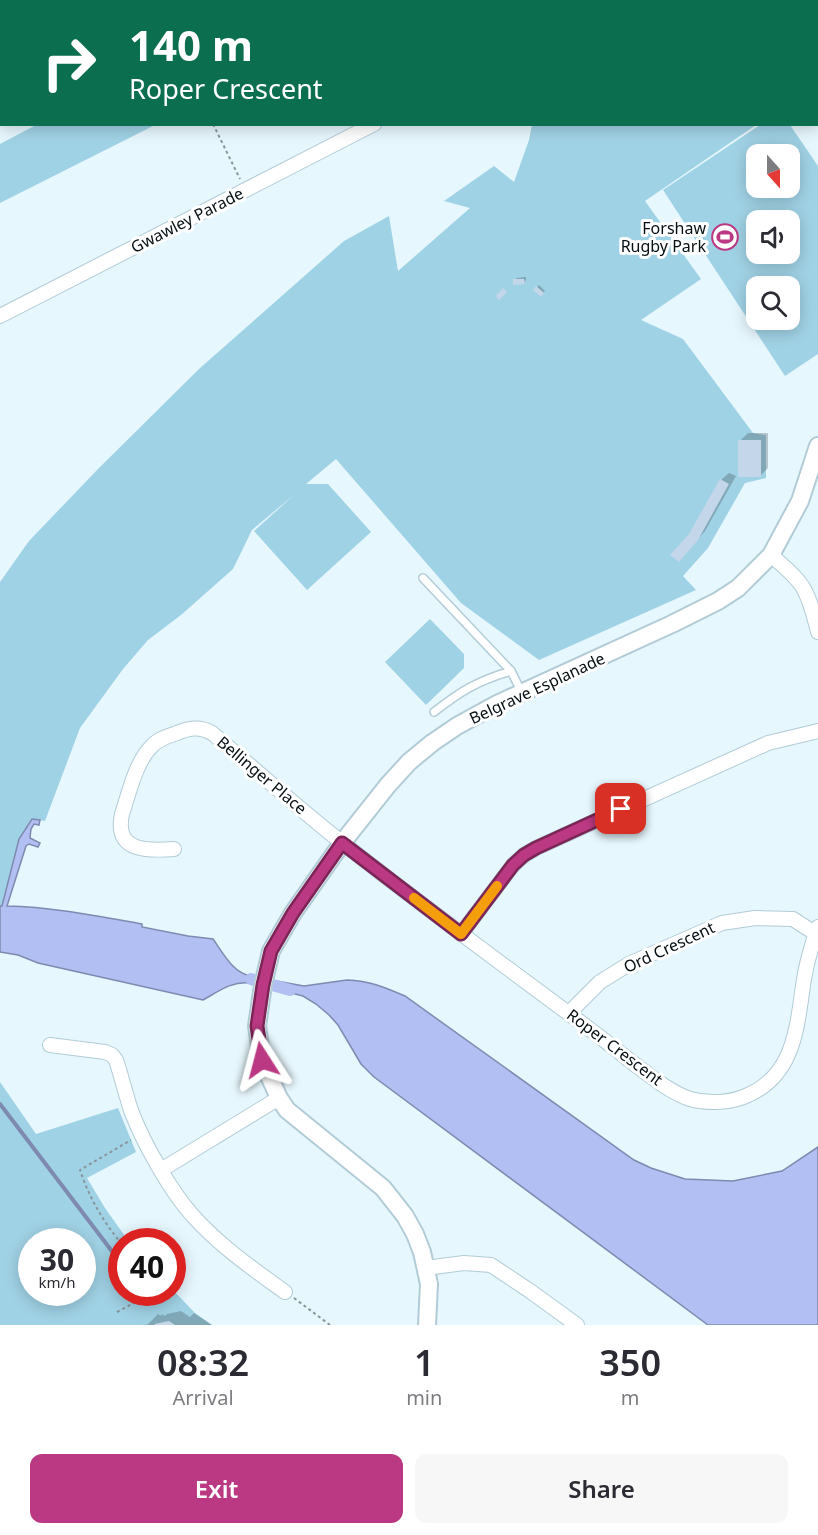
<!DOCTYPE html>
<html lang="en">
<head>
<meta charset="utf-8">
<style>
	body { margin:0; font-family:"Noto Sans",sans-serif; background:#f7f7f7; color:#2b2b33; height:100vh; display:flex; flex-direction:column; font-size:22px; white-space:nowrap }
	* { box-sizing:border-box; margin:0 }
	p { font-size:20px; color:#7c7c81 }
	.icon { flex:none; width:33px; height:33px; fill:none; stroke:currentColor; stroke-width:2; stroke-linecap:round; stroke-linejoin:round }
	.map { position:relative; height:1325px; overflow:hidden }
	.drawer { display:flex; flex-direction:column; background:#fff; flex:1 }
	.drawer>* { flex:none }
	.top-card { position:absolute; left:0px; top:0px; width:819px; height:126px; box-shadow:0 3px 15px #0003; background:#0b6e4f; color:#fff; overflow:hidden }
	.needle { width:39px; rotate:159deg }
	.controls { position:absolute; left:746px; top:144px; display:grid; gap:12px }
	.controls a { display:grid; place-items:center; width:54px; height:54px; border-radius:12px; background:#fff; box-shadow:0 3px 15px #0003; font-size:30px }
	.speed { position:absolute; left:18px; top:1228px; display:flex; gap:12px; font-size:30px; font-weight:700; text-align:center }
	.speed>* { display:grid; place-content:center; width:78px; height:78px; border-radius:50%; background:#fff; box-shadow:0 3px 15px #0003; line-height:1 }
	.speed small { font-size:15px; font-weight:400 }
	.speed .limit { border:9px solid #d22; background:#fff; color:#111 }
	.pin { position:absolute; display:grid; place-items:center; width:51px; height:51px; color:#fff; margin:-26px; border-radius:12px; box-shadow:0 3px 9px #0006 }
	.me { position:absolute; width:66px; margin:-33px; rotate:351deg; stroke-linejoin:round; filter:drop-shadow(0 0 4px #0008) }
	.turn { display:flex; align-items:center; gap:21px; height:126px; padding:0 30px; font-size:27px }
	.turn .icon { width:78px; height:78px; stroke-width:2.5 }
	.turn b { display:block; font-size:42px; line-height:51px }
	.eta { display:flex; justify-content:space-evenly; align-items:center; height:102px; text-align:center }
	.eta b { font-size:36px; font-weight:600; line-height:42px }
	.cta { display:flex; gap:12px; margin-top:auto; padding:12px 30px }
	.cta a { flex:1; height:69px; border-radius:12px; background:#bb3983; color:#fff; font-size:24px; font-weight:600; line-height:69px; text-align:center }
	.cta a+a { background:#f7f7f7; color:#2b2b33 }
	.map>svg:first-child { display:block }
</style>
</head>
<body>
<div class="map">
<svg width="818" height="1325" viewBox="0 0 818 1325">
	<rect width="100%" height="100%" fill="#e6f7fd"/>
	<!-- green -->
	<g fill="#a0d2e5" fill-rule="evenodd">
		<path d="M282 0H400L397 2 279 1Z"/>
		<path d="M631 0H818V88V2L629 1Z"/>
		<path d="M38 124H155V125L0 203V144Z"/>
		<path d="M532 125H756L645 201 701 279 641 320 683 339 753 433 766 435V478L745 483 708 548 683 576 696 590 539 660 461 603 336 459 306 484H328L371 532 307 590 254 531 295 494 252 530 233 569 181 615 148 640 123 669 80 728 45 821 32 819 2 906H0V582L29 541 98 469 199 369 344 241 389 216 398 271 470 208 444 201 494 166 514 182 529 140Z"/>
		<path d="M760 125H790L818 166V354L785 376 663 190ZM756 154H789V188H756ZM756 220H789V254H756ZM756 286H789V320H756Z"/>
		<path d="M430 619 464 654V668L426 705 385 662Z"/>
		<path d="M0 1082 36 1134 118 1108 136 1152 87 1178 105 1208 129 1242H122V1293H172L173 1290 195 1313 212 1325H0ZM32 1242H82V1293H32Z"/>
	</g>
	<!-- water -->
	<g fill="#b2bff2" stroke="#7e8aaf" stroke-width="1.5">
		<path d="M32 819 40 820 39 825 34 824 31 829 30 838 40 843 38 847 29 844 26 846 7 906C52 907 97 916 142 924V927L188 936 213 939C223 953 233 973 251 976L250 983C232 981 219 991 203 1000L38 963 18 955 0 952V906H2L19 839Z"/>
		<path d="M347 980C370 981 384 987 405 996L634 1160 651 1168 685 1179 733 1181 782 1171 818 1147V1325H708L374 1077 361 1064 338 1025 329 1015 316 1004 303 996 275 989 277 981 304 986Z"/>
	</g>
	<!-- shadow -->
	<g fill="#0003">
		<path d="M526 277V280L524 283 515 280 517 278Z"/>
		<path d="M539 285 545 291 541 295 535 290Z"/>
		<path d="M748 433H768V468L760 476 740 441Z"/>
		<path d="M729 473 736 476 705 531 686 552 690 535 721 480Z"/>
		<path d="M181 1311 190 1317 194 1313 212 1325H147L158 1314 161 1316 162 1314 165 1316 167 1314Z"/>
	</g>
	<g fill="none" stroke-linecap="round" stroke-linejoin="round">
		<!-- stream -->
		<path stroke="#7e8aaf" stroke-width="4" d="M0 1104 111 1250 122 1261"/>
		<!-- canal -->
		<path stroke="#b2bff2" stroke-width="12" d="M251 979 290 990"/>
	</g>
	<!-- building -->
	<g fill="#c4d6e9">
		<path d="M513 279H524L525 284 513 285Z"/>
		<path d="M536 286 544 293 541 297 533 290Z"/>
		<path d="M503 288 507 292 499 300 496 296Z"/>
		<rect x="738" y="440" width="23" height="37"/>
		<path d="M720 479 729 484 698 540 679 562 670 555 689 534Z"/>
		<path d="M169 1321 175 1325H155V1324Z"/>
	</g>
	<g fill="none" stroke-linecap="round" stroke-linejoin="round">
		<!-- service casing -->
		<g stroke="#b1ccd7" stroke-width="10">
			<g id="service">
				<path d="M423 578 511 671 522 693"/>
				<path d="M434 712C461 691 477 681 511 671"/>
			</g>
		</g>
		<!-- minor casing -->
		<g stroke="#b1ccd7" stroke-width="16">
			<g id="minor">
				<path d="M8 0 9 2"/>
				<path d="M615 2 617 0"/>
				<path d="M0 316 374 124"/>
				<path d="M771 555C782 565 794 574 802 586 811 600 814 617 818 632"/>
				<path d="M174 849C147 851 114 852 122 814 129 793 136 761 152 746 158 739 168 736 177 733 189 728 200 726 212 733 256 770 299 809 344 844 417 902 493 957 568 1013 590 1029 612 1046 633 1063 649 1075 671 1093 690 1099 708 1104 732 1103 748 1095 796 1074 797 1024 804 979 807 961 812 944 818 927"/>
				<path d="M461 934 513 865 524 855 536 848 768 743 818 731"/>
				<path d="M569 1013 600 982 629 964 722 923 755 918 793 919 816 934"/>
				<path d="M50 1045 105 1052 112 1055 116 1060C122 1078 126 1096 132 1113 144 1144 171 1192 193 1216 220 1246 253 1269 285 1292"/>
				<path d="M161 1170 279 1098"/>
				<path d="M426 1268 464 1263 491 1265 530 1291 577 1325"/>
			</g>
		</g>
		<!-- tertiary casing -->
		<g stroke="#b1ccd7" stroke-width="20">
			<g id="tertiary">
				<path d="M63 2 66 0"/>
				<path d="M0 34 2 33"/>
				<path d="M427 1325 429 1284 422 1252 415 1234 405 1216 383 1188 287 1110 279 1098 262 1060 257 1026 263 985 271 951 293 913 342 843 388 785 409 762 432 743 457 726 497 704 672 624 718 601 738 588 771 555 800 501 818 446"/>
			</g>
		</g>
		<!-- path -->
		<g stroke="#88959a" stroke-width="2" stroke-dasharray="3 3" stroke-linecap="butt">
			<path d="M151 0 152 2"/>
			<path d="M578 0 579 2"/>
			<path d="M213 124 240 179"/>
			<path d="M122 1244C103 1222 89 1197 80 1170L131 1140"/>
			<path d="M294 1298 330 1325"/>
			<path d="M117 1312 134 1303 135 1293"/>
		</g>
		<!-- service -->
		<use href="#service" stroke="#fff" stroke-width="7"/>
		<!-- minor -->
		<use href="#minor" stroke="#fff" stroke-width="14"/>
		<!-- tertiary -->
		<use href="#tertiary" stroke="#fff" stroke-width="16"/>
	</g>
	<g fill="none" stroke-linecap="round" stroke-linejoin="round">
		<!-- route casing -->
		<g stroke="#7a2555" stroke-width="15">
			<path id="route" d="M262 1060 257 1026 263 985 271 951 293 913 342 843 461 934 513 865 524 855 536 848 621 809"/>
		</g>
		<!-- route -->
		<use href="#route" stroke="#bb3983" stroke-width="10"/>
		<!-- slow -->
		<path stroke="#f59e0b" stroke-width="10" d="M414 898 461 934 497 886"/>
	</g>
	<!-- icons -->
	<defs>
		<g id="stadium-ring" transform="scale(1.35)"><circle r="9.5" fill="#fff" stroke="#bb3983" stroke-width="1.5"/><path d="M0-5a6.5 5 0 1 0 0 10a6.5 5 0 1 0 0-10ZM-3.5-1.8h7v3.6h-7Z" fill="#bb3983"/></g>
	</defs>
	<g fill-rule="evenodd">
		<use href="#stadium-ring" x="725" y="237"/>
	</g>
	<g text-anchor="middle" stroke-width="6" stroke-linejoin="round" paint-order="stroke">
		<!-- street labels -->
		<g font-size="16" fill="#060f13" stroke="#fff">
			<text transform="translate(187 220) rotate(-27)" y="6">Gwawley Parade</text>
			<text transform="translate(537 688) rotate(-25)" y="6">Belgrave Esplanade</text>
			<text transform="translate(262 775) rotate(40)" y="6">Bellinger Place</text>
			<text transform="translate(669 947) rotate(-25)" y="6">Ord Crescent</text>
			<text transform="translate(615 1047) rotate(37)" y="6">Roper Crescent</text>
		</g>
		<!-- poi labels -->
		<g font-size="16" fill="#060f13" stroke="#fff" text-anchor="end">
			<text x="706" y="234">Forshaw<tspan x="706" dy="18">Rugby Park</tspan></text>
		</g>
	</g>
</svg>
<div class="controls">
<a><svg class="needle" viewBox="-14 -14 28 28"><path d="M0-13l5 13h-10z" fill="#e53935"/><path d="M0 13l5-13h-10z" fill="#7c7c81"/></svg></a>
<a><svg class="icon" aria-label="sound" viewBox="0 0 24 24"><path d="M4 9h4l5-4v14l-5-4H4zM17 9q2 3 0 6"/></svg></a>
<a><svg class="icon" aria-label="search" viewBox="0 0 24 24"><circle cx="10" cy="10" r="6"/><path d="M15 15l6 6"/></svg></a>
</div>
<div class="speed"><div>30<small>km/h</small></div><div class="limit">40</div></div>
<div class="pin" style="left:621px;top:809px;background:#d93025"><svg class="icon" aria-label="arrive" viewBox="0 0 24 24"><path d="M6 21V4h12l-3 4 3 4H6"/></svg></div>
<svg class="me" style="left:262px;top:1060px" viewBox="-20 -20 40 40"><path d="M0-17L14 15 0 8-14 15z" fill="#bb3983" stroke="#fff" stroke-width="4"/></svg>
<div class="top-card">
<div class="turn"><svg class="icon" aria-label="right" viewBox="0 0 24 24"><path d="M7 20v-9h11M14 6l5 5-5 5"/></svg><div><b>140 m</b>Roper Crescent</div></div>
</div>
</div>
<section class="drawer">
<div class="eta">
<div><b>08:32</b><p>Arrival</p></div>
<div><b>1</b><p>min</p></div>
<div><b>350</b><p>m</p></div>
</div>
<div class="cta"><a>Exit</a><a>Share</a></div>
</section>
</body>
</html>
